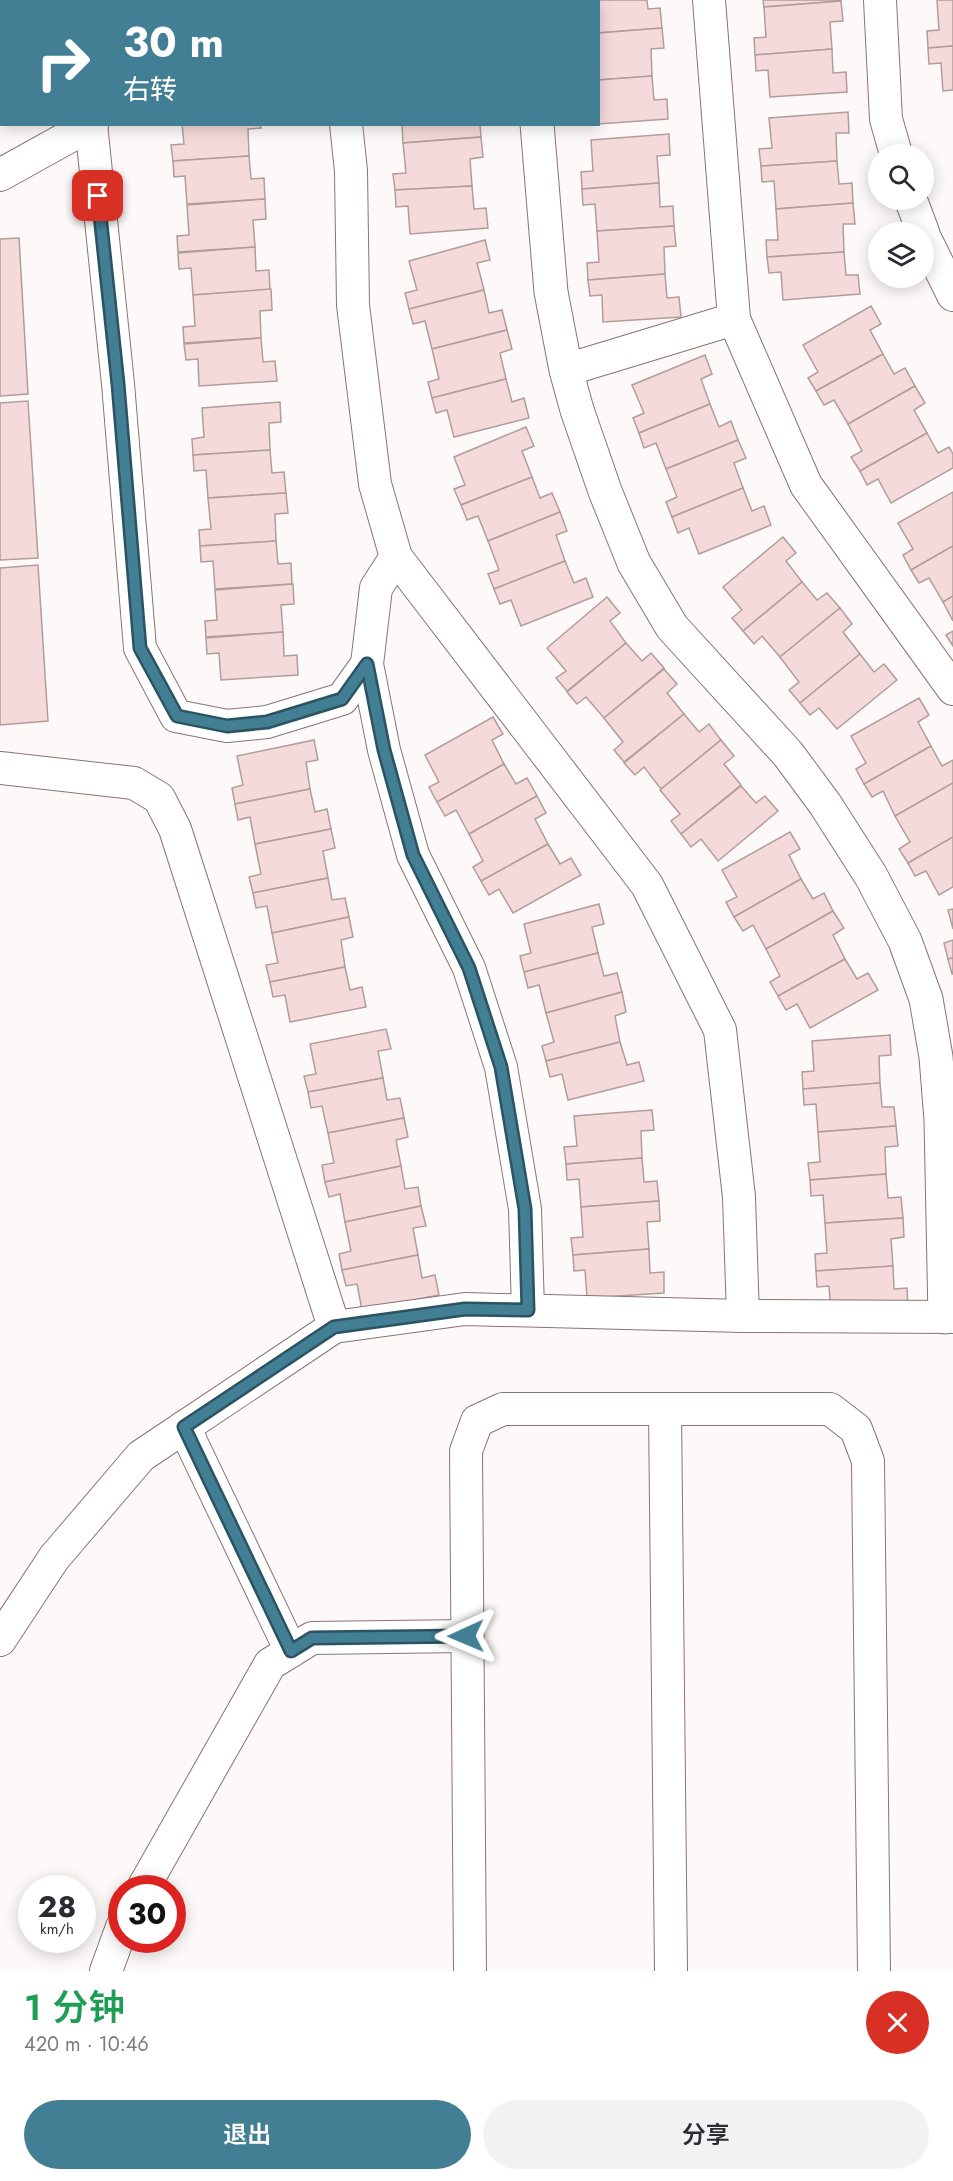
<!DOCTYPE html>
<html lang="zh">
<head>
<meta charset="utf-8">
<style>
	body { margin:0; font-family:Jost,"Noto Sans SC",sans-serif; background:#f2f2f3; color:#2b2b33; height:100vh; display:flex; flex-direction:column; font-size:22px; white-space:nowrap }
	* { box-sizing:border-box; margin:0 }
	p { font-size:20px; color:#7c7c81 }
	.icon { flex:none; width:33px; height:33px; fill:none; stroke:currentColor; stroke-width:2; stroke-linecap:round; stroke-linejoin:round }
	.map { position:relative; height:1971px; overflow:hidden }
	.details { display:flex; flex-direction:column; background:#fff; flex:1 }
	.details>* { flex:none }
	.top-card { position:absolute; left:0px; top:0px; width:600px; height:126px; box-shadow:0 3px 15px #0003; background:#427f95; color:#fff; overflow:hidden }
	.fabs { position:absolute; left:868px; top:144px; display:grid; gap:12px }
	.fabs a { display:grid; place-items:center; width:66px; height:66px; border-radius:50%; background:#fff; box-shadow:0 3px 15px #0003; font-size:30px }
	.speed { position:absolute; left:18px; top:1875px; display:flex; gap:12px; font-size:30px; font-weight:700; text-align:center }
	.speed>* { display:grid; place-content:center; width:78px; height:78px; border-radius:50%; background:#fff; box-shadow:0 3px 15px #0003; line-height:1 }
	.speed small { font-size:15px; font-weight:400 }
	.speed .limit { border:9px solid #d22; background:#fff; color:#111 }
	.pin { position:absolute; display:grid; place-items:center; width:51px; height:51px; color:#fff; margin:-26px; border-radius:12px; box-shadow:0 3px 9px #0006 }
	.me { position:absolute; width:66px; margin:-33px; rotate:269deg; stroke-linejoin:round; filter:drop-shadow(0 0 4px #0008) }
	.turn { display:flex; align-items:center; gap:21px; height:126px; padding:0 24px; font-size:27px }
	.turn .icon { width:78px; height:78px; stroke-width:2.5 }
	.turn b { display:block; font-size:42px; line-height:51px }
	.round { display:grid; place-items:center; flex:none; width:63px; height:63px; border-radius:32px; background:#f2f2f3 }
	.overview { display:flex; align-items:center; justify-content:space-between; height:102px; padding:0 24px }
	h1 { font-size:36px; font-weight:600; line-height:45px; color:#1e9e55 }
	.button { display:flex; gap:12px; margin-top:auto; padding:12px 24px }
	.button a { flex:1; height:69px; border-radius:36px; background:#427f95; color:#fff; font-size:24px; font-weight:600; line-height:69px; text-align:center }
	.button a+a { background:#f2f2f3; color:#2b2b33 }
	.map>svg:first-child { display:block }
</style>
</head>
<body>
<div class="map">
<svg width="953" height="1971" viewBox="0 0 953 1971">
	<rect width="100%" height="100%" fill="#fef9f9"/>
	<!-- building -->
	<g fill="#f4dadb" stroke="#b39c9c" stroke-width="1.5">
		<path d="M0 0 2 9 0 31Z"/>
		<rect x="372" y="0" width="78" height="2"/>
		<path d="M570 0H647L648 9 660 8 662 28 598 33V2Z"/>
		<path d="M763 0H841V1L764 7Z"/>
		<path d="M937 0H953V46L928 48 927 31 939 30Z"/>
		<path d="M841 1 843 21 830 22 832 49 755 55 754 38 766 37 764 7Z"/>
		<path d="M662 28 664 48 651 49 652 76 598 80V33Z"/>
		<path d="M2 30V78H0V31Z"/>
		<path d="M953 46V90L943 91 941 63 929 64 928 48Z"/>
		<path d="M832 49 833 73 846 72 847 92 770 97 768 70 756 71 755 55Z"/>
		<path d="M652 76 654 100 667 99 668 119 598 124V80Z"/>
		<path d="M0 78H2L0 122Z"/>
		<path d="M848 112 849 133H836L837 161 761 166 759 149 772 148 769 118Z"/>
		<path d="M182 124H260L261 128 248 129 249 156 173 161 171 145 184 144Z"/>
		<path d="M402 124H480L481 137 403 143Z"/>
		<path d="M669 134 670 155 657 156 659 183 582 189 581 172 593 171 591 140Z"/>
		<path d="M481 137 483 157 470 159 472 186 395 190 393 174 406 173 403 143Z"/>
		<path d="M249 156 251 179 264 178 265 199 187 204 185 176 174 177 173 161Z"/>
		<path d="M837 161 839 184 852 183 853 203 776 209 774 181 762 182 761 166Z"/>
		<path d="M659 183 660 207 673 206 674 226 597 231 595 204 583 205 582 189Z"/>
		<path d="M472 186 474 209 486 208 488 228 410 234 408 206 396 207 395 190Z"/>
		<path d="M265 199 266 219 253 220 255 247 178 252 177 236 189 235 187 205Z"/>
		<path d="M853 203 855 224H843L844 252 767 257 766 240H778L776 209Z"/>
		<path d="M674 226 676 246 664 247 665 274 588 280 587 263 599 262 597 231Z"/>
		<path d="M19 238 28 394 0 396V239Z"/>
		<path d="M485 240 490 260 477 263 484 290 409 309 405 293 417 290 409 261Z"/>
		<path d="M255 247 256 271 269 270 270 290 193 295 191 268 179 269 178 253Z"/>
		<path d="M844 252 846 275H858L860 294 783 300 781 272 769 273 767 257Z"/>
		<path d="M665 274 667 298 679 297 681 317 603 322 602 295 590 296 588 280Z"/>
		<path d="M271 289 272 310 260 311 261 338 184 343 183 327 195 326 193 295Z"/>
		<path d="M484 290 489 313 502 310 507 330 432 349 425 321 413 324 409 309Z"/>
		<path d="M871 306 881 324 870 330 883 354 816 391 808 378 818 372 803 345Z"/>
		<path d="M507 330 512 349 500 353 506 379 432 398 428 382 439 379 432 349Z"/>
		<path d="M261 338 263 362 275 361 277 381 199 386 198 359 186 360 184 344Z"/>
		<path d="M883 354 894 374 905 368 915 386 848 424 834 400 824 405 816 391Z"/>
		<path d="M705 355 712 374 701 379 710 404 639 433 633 418 644 413 632 385Z"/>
		<path d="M506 379 512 402 524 398 529 418 454 437 447 410 436 413 432 398Z"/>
		<path d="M915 386 925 403 914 410 927 433 860 471 851 457 862 451 848 424Z"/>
		<path d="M28 401 38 558 0 560V403Z"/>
		<path d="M280 402 281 422 269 423 270 450 193 455 192 439 204 437 202 408Z"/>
		<path d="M710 404 719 427 731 421 738 440 666 469 656 443 644 448 639 433Z"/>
		<path d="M526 427 534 446 522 451 532 477 461 505 454 489 465 485 454 457Z"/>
		<path d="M927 433 938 453 949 447 953 454V468L891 503 878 479 867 485 860 471Z"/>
		<path d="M738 440 746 458 734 463 743 488 672 517 666 502 677 497 666 469Z"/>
		<path d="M270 450 272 473 284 472 286 493 208 498 206 470 194 471 193 455Z"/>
		<path d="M532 477 540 498 552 493 560 512 488 541 478 516 467 520 461 505Z"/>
		<path d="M743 488 752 511 764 506 771 525 699 554 689 528 678 533 672 517Z"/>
		<path d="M953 492V546L911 570 903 555 913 549 898 523Z"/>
		<path d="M286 493 288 513 275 514 276 541 200 546 199 530 211 529 208 498Z"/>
		<path d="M560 512 567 531 556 535 565 561 494 589 488 574 499 570 488 541Z"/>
		<path d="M783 537 796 553 786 561 802 582 743 631 732 618 742 610 723 587Z"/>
		<path d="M276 541 278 564 291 563 292 584 215 589 213 561 201 562 200 546Z"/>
		<path d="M953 546V596L943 602 929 578 919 583 911 570Z"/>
		<path d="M565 561 574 583 586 578 593 597 521 626 511 600 500 604 494 589Z"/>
		<path d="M38 565 48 721 0 725V568Z"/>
		<path d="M802 582 817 600 827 593 840 608 780 657 762 636 754 644 743 631Z"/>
		<path d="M293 584 294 604 281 605 283 632 206 637 205 621 217 620 215 590Z"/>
		<path d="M953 596V621L943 602Z"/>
		<path d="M607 597 620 613 610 621 626 643 567 691 556 678 566 671 547 648Z"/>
		<path d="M840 608 852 624 843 632 860 654 800 703 789 690 799 682 780 657Z"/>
		<path d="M953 631V646L946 635Z"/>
		<path d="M283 632 284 656 297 655 298 675 221 680 219 653 207 654 206 638Z"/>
		<path d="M626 643 642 661 651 653 664 668 604 718 586 697 577 704 567 692Z"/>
		<path d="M860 654 874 672 884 664 897 680 837 729 819 708 810 715 800 703Z"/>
		<path d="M664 669 677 684 667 693 684 714 624 762 614 750 623 742 604 718Z"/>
		<path d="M919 698 929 715 918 722 931 746 864 784 856 769 866 763 851 736Z"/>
		<path d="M684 714 699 732 709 724 721 740 661 789 644 767 635 775 624 763Z"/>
		<path d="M493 717 503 734 492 740 504 764 437 802 429 787 439 782 425 755Z"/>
		<path d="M314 740 318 760 306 762 310 789 235 804 232 788 243 785 237 756Z"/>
		<path d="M721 740 734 756 724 764 741 785 681 834 671 821 680 814 660 790Z"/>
		<path d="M931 746 942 766 953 760V783L895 816 883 791 872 797 864 784Z"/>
		<path d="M504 764 516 784 527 778 537 796 469 834 456 810 445 816 437 802Z"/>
		<path d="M953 783V837L908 863 899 849 910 842 895 816Z"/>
		<path d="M741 786 756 803 765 796 778 811 718 861 701 839 691 847 681 834Z"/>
		<path d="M310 789 315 812 327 809 331 829 255 844 250 817 238 820 235 804Z"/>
		<path d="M537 796 546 813 535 819 548 844 481 881 473 867 483 861 469 834Z"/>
		<path d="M331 829 335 848 323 851 328 878 253 893 249 877 261 874 255 844Z"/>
		<path d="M790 832 800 849 789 855 801 879 734 917 726 902 737 897 722 870Z"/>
		<path d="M953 837V887L939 895 926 871 915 876 908 863Z"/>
		<path d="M548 844 560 864 571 858 581 875 513 913 499 889 489 895 481 881Z"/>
		<path d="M328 878 332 900 345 898 349 917 272 933 267 906 256 908 253 893Z"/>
		<path d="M801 879 813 899 824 893 833 911 766 949 753 925 743 931 734 917Z"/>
		<path d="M599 904 604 924 592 927 598 953 524 972 520 956 531 953 524 924Z"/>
		<path d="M953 909V929L948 910Z"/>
		<path d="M833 911 844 928 833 935 845 959 778 996 770 982 780 976 766 949Z"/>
		<path d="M349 917 353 937 341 940 345 967 270 982 266 965 278 963 272 933Z"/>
		<path d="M953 940V958L948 959 944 943Z"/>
		<path d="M598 953 604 976 617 973 622 992 546 1013 539 985 528 988 524 972Z"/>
		<path d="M953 958V974H952L948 959Z"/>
		<path d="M845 959 857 979 868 973 878 990 810 1028 797 1004 786 1010 778 996Z"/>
		<path d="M345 967 350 990 362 987 366 1007 290 1022 285 995 273 997 270 982Z"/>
		<path d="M622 992 626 1012 615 1016 620 1042 546 1061 542 1046 554 1042 546 1013Z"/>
		<path d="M386 1029 391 1049 378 1051 383 1078 308 1092 304 1076 316 1074 310 1044Z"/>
		<path d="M890 1035 891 1055 879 1056 880 1083 803 1089 802 1072 814 1071 812 1041Z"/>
		<path d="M620 1042 627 1065 639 1062 644 1081 568 1100 562 1074 550 1077 546 1061Z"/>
		<path d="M383 1078 387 1100 400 1098 404 1118 328 1133 322 1106 311 1108 308 1092Z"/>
		<path d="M880 1083 882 1107H894L896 1126 818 1132 816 1104 804 1105 803 1089Z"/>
		<path d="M652 1110 654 1130 641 1131 642 1158 566 1164 564 1147 577 1146 574 1116Z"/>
		<path d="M404 1118 408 1137 396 1140 401 1166 325 1182 322 1165 334 1163 328 1133Z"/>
		<path d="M896 1126 898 1146 885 1147 886 1174 810 1180 808 1163 820 1162 818 1132Z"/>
		<path d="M642 1158 644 1182 657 1181 659 1201 581 1207 579 1179 567 1180 566 1164Z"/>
		<path d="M401 1166 405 1189 418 1187 421 1206 345 1222 340 1194 329 1197 325 1182Z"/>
		<path d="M886 1174 888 1198 901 1197 903 1218 825 1223 823 1195 811 1196 810 1180Z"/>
		<path d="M659 1201 660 1221 647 1222 649 1249 573 1255 571 1238 583 1237 581 1207Z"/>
		<path d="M421 1206 426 1226 413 1228 418 1255 342 1270 339 1254 351 1251 345 1222Z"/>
		<path d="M903 1218 904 1237 891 1239 893 1266 816 1271 815 1254 827 1253 825 1223Z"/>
		<path d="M649 1249 650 1273 664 1272V1293L587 1298 585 1270 574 1271 573 1255Z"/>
		<path d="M418 1255 422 1278 435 1275 439 1295 362 1310 357 1284 346 1286 342 1270Z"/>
		<path d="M893 1266 894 1289 907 1288 908 1309 831 1314 829 1286 817 1287 816 1271Z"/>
	</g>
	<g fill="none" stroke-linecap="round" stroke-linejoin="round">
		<!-- minor casing -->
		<g stroke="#8a7374" stroke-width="34">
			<g id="minor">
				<path d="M74 0 75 2"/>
				<path d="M487 0V2"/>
				<path d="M709 0 734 319 806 485 953 689"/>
				<path d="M880 0 886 119 896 154"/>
				<path d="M91 124 118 384 140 648 176 716 227 726 267 722 342 699 367 664"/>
				<path d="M346 124 351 171 353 305 375 484 396 557 647 885 720 1030 739 1197 743 1316"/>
				<path d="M0 175 92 124"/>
				<path d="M911 200 923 232"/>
				<path d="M924 236 953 295"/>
				<path d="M566 370 734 319"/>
				<path d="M396 557 376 588 367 664 384 750 413 855 469 968 501 1067 525 1209 528 1310"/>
				<path d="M0 768 134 783 159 798 175 829 334 1327"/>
				<path d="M665 1410 671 1971"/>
				<path d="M184 1427 291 1651"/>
				<path d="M0 1640 54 1558 141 1456 334 1327 465 1309 743 1316 953 1317"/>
				<path d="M143 1888 270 1664 312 1638 466 1636"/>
				<path d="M106 1971 122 1927"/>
				<path d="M470 1971 466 1451 477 1421 503 1409H830L856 1429 868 1461 874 1971"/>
			</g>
		</g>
		<!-- tertiary casing -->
		<g stroke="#8a7374" stroke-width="35">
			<g id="tertiary">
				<path d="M527 0V2"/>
				<path d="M537 124 551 292 566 370 577 410 605 491 634 563 672 627 788 754 825 804 871 876 905 941 926 999 936 1057 941 1120 945 1317"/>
			</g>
		</g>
		<!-- minor -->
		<use href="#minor" stroke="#fff" stroke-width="32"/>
		<!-- tertiary -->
		<use href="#tertiary" stroke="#fff" stroke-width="33"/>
	</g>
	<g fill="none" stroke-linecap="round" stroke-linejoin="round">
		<!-- route casing -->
		<g stroke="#2b5361" stroke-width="15">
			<path id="route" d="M98 196 118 384 140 648 177 716 227 726 267 722 342 699 367 664 384 750 413 855 469 968 501 1067 525 1209 528 1310 465 1309 334 1327 184 1427 291 1651 312 1638 466 1636"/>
		</g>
		<!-- route -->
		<use href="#route" stroke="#427f95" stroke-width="10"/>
	</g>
</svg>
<div class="fabs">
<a><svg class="icon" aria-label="search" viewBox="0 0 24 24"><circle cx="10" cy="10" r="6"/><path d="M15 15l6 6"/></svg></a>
<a><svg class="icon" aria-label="layers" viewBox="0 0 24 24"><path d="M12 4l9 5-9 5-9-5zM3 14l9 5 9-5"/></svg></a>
</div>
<div class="speed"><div>28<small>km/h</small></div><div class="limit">30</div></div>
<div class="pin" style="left:98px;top:196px;background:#d93025"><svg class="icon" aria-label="arrive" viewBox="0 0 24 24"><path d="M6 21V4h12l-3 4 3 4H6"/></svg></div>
<svg class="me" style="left:466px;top:1636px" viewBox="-20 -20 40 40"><path d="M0-17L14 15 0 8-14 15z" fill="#427f95" stroke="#fff" stroke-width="4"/></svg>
<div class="top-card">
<div class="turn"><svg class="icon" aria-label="right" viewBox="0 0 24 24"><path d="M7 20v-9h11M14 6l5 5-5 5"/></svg><div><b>30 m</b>右转</div></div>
</div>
</div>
<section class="details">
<div class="overview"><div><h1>1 分钟</h1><p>420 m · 10:46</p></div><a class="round" style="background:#d93025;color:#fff"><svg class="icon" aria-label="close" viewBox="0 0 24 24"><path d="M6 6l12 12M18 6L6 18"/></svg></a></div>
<div class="button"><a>退出</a><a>分享</a></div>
</section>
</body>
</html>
